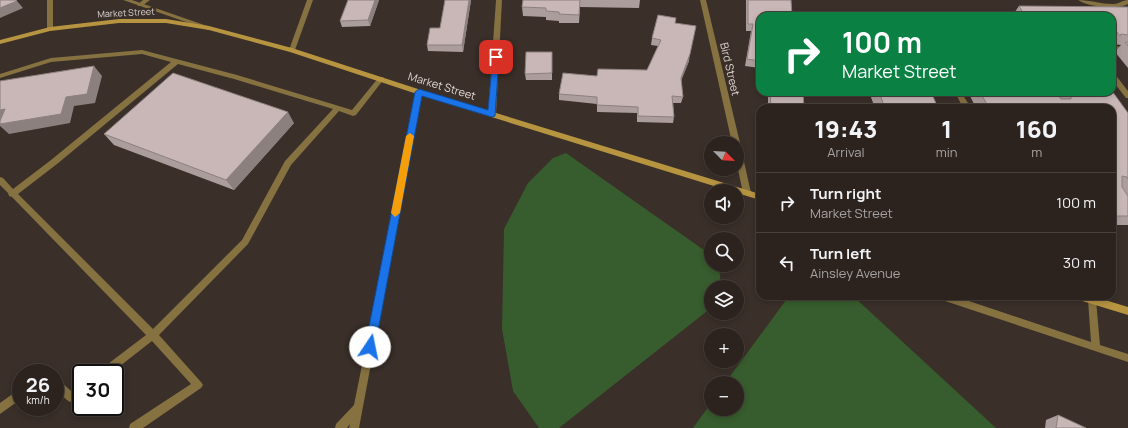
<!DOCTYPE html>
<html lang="en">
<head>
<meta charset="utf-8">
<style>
	body { margin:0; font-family:Manrope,sans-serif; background:#382f2c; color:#f1f3f6; height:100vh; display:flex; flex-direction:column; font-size:15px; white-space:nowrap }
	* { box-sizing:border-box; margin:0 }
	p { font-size:13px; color:#a6a4a4 }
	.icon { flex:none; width:22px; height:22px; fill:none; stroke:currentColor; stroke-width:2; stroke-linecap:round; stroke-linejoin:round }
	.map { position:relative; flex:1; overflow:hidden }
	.panel { position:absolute; left:756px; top:104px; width:360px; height:196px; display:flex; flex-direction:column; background:#2c231f; border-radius:12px; box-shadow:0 2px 6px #0003,0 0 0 1px #48403d }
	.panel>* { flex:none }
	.top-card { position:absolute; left:756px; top:12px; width:360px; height:84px; border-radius:12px; box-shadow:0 2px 6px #0003,0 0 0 1px #48403d; background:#0b8043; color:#fff; overflow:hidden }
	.needle { width:26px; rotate:114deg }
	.fabs { position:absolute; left:704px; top:136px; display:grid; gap:8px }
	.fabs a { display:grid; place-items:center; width:40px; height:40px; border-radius:50%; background:#2c231f; box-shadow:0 2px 6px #0003,0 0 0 1px #48403d; font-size:20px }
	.speed { position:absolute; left:12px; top:364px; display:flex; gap:8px; font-size:20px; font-weight:700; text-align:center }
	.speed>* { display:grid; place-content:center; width:52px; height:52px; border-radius:50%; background:#2c231f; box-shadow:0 2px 6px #0003,0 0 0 1px #48403d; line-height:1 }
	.speed small { font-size:10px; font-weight:400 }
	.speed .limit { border:2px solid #111; border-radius:6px; background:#fff; color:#111 }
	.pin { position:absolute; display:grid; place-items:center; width:34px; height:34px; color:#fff; margin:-17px; border-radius:8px; box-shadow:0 2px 6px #0006 }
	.me { position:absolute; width:44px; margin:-22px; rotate:11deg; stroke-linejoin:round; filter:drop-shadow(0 0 3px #0008) }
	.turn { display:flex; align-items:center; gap:14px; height:84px; padding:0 20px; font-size:18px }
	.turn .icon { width:52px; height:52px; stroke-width:2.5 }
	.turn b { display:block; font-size:28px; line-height:34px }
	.eta { display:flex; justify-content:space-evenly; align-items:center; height:68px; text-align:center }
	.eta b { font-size:24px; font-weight:800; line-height:28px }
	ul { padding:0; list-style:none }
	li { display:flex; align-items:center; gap:12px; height:60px; padding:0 20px; border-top:1px solid #48403d }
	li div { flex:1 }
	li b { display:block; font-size:15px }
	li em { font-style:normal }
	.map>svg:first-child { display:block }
</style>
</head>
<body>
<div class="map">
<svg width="1128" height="428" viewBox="0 0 1128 428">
	<rect width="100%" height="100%" fill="#3a2f29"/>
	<!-- green -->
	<g fill="#375c2d">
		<path d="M566 153 711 255V265H719L721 287H711V308L559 428H539L513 391 502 329 504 229 528 183 553 158Z"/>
		<path d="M789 296H853L996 428H693L711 403V409H737V383H725Z"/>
	</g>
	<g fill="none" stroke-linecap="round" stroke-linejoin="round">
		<!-- service -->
		<g fill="#867140" fill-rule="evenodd">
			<path d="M143 0H150L142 6H138V4Z"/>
			<path d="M1078 0C1090 0 1101 4 1113 4 1119 4 1123 0 1128 0V4C1117 10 1088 7 1078 0Z"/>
			<path d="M1112 46 1128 47V51L1112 50Z"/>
			<path d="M142 50 237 75 352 110 379 77H383L384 79 356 115 353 116 339 111 291 165 248 244 159 335 201 382 203 385 201 388 143 428H129L130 424 191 384 152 341 111 373H98L100 370 146 335 12 197 9 196 8 193 0 185V177L3 178 13 189 51 160 171 62 142 54 51 62 0 78V74L51 58ZM178 64 234 79 333 109 285 161 242 240 153 329 18 194 57 164Z"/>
			<path d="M1112 73H1114L1128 91V98H1126L1112 80Z"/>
			<path d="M955 92H961L971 108H963Z"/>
			<path d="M938 296H954L1091 342 1088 300 1089 297 1092 296 1095 297 1096 300 1100 345 1128 354V362L939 299Z"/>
			<path d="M55 377 58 379 71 391 81 384V395L70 402 67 400 55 389Z"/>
			<path d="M21 388V399L0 414V403Z"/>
		</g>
		<!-- minor -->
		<g fill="#867140" fill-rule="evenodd">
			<path d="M47 0H53V29L50 31 47 29Z"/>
			<path d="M123 0H132L210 27 211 28 208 30 206 29Z"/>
			<path d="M307 0H313L295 50 294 52H290L289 50Z"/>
			<path d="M496 0H502L496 114 492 117 488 114Z"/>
			<path d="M700 0H706L740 143 737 145 741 148 751 193 750 195H744L743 193 737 165V143H732Z"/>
			<path d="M417 90H421L422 92 359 428H349L350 424 347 428H335L336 424 354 405Z"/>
		</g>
		<!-- secondary -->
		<g fill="#b69440" fill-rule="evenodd">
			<path d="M119 19H166L209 26 292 48 421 90 760 194V200L737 193V191H730L417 94 290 52 209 30 166 23H119L50 31 0 44V40L50 27Z"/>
			<path d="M1075 296H1092L1128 307V315L1079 300 1076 299Z"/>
		</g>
	</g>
	<!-- wall -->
	<g fill="#ac9d9d">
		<path d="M379 0 370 26 342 27 340 21Z"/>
		<path d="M445 0H471L463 52 428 51 427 45 440 28Z"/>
		<path d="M523 0H640L639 8 580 7 579 23H559V21L546 20V17L523 16 522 7Z"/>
		<path d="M746 0H791L760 16V68L745 66 751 31H746Z"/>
		<path d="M1019 6 1128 7V68L1115 52 1121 45 1112 44V16H1012Z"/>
		<path d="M675 23 689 61 681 80 683 97 681 103H673L674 117 673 123 637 122V113L597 112V104L559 100V94L597 76 598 69 647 70 658 46 651 45 652 38Z"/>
		<path d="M552 52V80H526L525 74Z"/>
		<path d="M768 92H803L804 108H768Z"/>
		<path d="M869 92H931L938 108H875Z"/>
		<path d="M968 92H1112L1128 113V225H1112V108H976Z"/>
		<path d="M294 123 234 190 114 145 104 134Z"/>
		<path d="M1058 415 1086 428H1045L1046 420Z"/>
	</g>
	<!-- shaded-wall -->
	<g fill="#8c807f">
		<path d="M375 0H379L370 26 368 20Z"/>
		<path d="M469 0H471L463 52 462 45Z"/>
		<path d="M17 1 23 8 0 18V8Z"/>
		<path d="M690 54 689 61 680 84 681 78Z"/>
		<path d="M94 66 102 76 95 103 74 106 70 123 9 134 0 126V124L66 97Z"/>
		<path d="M5 109 14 118 0 120V110Z"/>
		<path d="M288 112 294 123 234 190 226 180Z"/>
	</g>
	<!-- building -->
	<g fill="#c8b7b6" stroke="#8c807f">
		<path d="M0 0H16L17 1 0 8Z"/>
		<path d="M348 0H375L368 20 340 21Z"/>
		<path d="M445 0H469L462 45H427L430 28H440Z"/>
		<path d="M523 0H580L579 15 559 14V12L546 11V8L522 7Z"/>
		<path d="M748 0H791L792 16H760V61L747 59 753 24H748Z"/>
		<path d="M1019 6 1128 7V35L1121 34 1120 36 1112 26V16H1025Z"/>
		<path d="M658 15 676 18 675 23 696 26 690 54 681 78 683 97 672 96 674 117 638 116V107L597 105V97L559 94 563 73 597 76 598 69 647 70 661 40 652 38Z"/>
		<path d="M1125 42H1128V46Z"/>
		<path d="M526 52H552V73L525 74Z"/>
		<path d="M94 66 87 94 66 97 61 114 0 124V121L5 109 0 110V81Z"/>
		<path d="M173 73 288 112 226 180 104 134Z"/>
		<path d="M1112 91 1128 113V179L1127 177 1122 176V187L1128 196V216H1112V108H989L980 92H1056L1061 99H1071V97L1068 92H1112Z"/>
		<path d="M770 92H803L804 108H771Z"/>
		<path d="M879 92H931L938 108H885Z"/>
		<path d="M1058 415 1086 428H1056Z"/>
	</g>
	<!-- route -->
	<path fill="#1a73e8" stroke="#114b97" d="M493 55H496L499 57 495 116 492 117 422 96 375 347 374 350 370 352 366 350 365 347 415 92 419 89 488 110Z"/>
	<!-- slow -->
	<path fill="#f59e0b" d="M410 133 414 136 400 213 395 217 391 213 406 136Z"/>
	<g text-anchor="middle" stroke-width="4" stroke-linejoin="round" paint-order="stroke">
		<!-- far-street labels -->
		<g font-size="9" fill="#ddd5d2" stroke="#3a2f29">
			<text transform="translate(126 13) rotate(-3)" y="3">Market Street</text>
		</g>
		<!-- street labels -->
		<g font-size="11" fill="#ddd5d2" stroke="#3a2f29">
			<text transform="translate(730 69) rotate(77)" y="4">Bird Street</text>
			<text transform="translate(442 86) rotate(17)" y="4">Market Street</text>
		</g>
	</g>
</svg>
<div class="fabs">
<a><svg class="needle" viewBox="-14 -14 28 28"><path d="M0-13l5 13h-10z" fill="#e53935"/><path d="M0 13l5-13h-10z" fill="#a6a4a4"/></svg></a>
<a><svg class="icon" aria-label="sound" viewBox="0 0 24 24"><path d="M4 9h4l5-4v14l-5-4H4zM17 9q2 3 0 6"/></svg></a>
<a><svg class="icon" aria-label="search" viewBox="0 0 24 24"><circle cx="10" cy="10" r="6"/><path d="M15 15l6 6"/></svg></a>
<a><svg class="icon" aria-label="layers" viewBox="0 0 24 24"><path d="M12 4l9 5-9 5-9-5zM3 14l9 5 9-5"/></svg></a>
<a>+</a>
<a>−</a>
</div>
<div class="speed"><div>26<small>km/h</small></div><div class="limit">30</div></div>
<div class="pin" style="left:496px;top:57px;background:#d93025"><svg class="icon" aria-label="arrive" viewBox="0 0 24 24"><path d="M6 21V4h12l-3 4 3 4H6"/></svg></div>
<svg class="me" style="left:370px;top:347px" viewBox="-20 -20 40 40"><circle r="19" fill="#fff"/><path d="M0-13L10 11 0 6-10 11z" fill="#1a73e8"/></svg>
<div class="top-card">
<div class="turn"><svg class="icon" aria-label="right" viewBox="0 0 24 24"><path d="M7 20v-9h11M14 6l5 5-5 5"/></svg><div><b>100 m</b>Market Street</div></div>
</div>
<section class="panel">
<div class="eta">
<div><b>19:43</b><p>Arrival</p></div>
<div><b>1</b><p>min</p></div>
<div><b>160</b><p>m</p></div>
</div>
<ul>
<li><svg class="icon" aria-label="right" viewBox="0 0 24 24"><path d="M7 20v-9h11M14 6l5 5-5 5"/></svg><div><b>Turn right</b><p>Market Street</p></div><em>100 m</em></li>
<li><svg class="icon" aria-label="left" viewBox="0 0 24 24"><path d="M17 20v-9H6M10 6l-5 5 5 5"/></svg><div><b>Turn left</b><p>Ainsley Avenue</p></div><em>30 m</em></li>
</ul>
</section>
</div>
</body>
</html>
